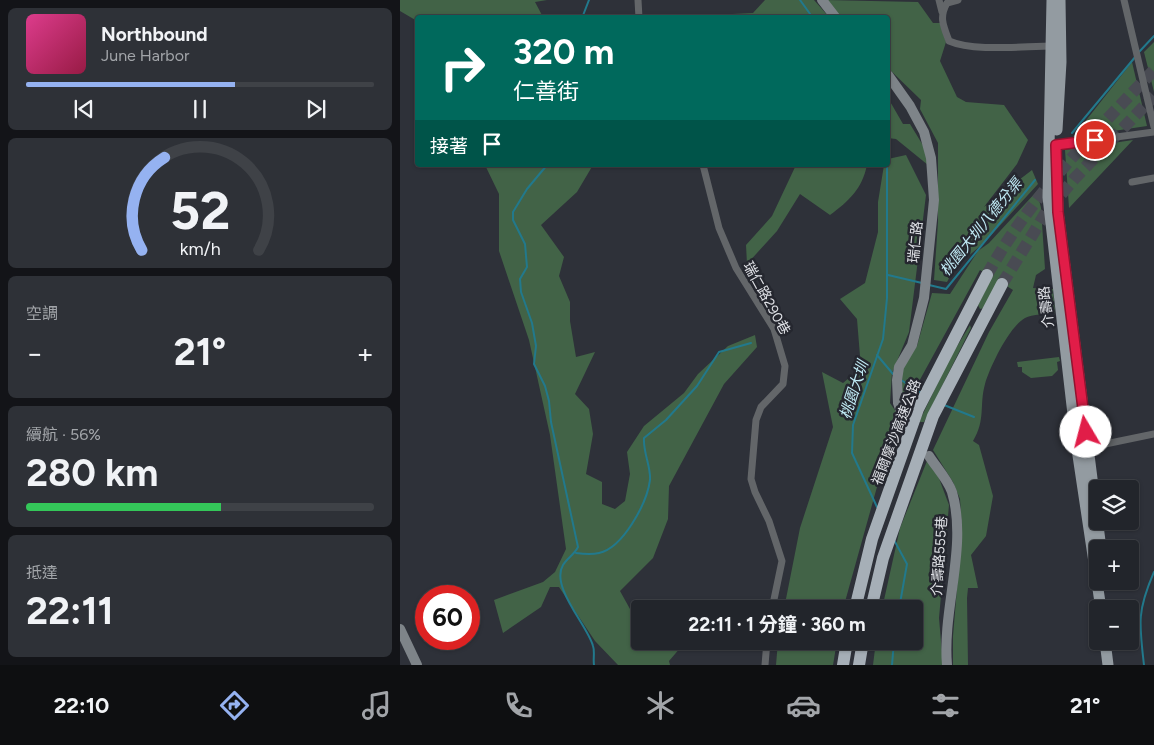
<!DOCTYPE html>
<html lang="zh-TW">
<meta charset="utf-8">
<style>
:root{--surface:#22252b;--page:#2e3137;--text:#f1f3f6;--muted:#a2a5a9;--line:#3f4247;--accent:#95b2f1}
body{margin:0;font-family:Figtree,"Noto Sans TC",sans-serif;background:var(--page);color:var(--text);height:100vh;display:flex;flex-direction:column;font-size:19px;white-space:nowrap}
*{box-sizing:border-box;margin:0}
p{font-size:16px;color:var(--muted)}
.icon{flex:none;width:28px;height:28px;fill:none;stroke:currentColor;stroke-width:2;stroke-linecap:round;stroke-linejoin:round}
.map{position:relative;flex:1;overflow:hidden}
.details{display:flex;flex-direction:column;gap:8px;padding:8px;background:#131418;width:400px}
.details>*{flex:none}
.guide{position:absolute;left:15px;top:15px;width:475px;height:152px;border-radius:5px;box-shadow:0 1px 4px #0004,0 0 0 1px var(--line);background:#00695c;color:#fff;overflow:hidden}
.buttons{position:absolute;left:689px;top:480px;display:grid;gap:10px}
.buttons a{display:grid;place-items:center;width:50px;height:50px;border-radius:5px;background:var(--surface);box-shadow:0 1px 4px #0004,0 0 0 1px var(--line);font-size:25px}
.speed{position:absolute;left:15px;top:585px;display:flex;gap:10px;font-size:25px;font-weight:700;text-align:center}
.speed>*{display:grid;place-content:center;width:65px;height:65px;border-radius:50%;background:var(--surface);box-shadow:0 1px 4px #0004,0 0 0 1px var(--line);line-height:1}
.speed .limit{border:8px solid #d22;background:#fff;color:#111}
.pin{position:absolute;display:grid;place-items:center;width:42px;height:42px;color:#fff;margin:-21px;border:2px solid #fff;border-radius:50%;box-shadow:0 1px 5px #0007}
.me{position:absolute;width:55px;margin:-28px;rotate:352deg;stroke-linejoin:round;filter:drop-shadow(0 0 4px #0008)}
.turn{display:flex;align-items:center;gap:18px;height:105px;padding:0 15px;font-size:22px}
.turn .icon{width:65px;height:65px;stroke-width:2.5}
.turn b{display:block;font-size:35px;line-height:42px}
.then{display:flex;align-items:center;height:48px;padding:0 15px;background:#0003;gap:10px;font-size:19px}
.big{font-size:38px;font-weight:700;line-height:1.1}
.details .tile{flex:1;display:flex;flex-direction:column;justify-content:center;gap:8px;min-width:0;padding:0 18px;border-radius:8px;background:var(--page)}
.details .dial{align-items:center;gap:0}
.dial svg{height:130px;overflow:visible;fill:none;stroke:var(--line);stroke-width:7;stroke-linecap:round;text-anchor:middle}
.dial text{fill:var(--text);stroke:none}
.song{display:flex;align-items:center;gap:15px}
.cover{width:60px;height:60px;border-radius:8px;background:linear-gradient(135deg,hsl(330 70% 55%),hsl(340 70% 35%))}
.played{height:5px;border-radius:2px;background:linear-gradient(90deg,var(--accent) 60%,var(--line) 60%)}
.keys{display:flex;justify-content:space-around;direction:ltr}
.heat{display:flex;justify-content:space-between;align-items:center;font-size:28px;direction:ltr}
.charge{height:8px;border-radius:4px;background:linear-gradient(90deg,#34c759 56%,var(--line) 0)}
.trip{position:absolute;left:231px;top:600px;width:292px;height:50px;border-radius:5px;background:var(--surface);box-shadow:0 1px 4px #0004,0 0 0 1px var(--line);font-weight:700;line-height:50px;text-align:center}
.dock{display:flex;height:80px;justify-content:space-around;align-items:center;background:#0e0f11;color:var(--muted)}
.dock .icon{width:35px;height:35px}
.dock .active{color:var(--accent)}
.dock b{font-size:22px;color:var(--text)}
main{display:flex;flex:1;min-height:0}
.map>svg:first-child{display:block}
</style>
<main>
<section class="details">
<div class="tile">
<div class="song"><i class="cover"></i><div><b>Northbound</b><p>June Harbor</p></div></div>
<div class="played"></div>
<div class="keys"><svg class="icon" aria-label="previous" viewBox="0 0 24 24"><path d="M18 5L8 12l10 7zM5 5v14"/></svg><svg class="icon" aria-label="pause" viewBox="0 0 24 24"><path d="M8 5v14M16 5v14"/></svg><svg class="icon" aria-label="next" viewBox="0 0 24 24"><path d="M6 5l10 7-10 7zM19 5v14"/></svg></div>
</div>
<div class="tile dial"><svg viewBox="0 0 100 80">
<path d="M14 69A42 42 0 1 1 86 69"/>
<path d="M14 69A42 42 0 0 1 28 12" stroke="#95b2f1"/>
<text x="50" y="56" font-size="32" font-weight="700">52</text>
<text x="50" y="72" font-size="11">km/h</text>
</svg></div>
<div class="tile"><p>空調</p>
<div class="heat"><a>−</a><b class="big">21°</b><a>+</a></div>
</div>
<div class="tile"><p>續航 · 56%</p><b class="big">280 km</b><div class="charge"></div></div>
<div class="tile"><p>抵達</p><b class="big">22:11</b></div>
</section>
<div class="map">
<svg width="754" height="665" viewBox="0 0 754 665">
<rect width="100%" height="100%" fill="#2e3139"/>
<!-- green -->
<path fill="#426347" d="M0 0H147L135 2 143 17 18 18 17 21 0 11Z
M365 0H414L429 17H330L332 14 353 13Z
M425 0 518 2 533 23H540L546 42 540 61 557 97 566 102 604 105 628 140 617 164 584 207 632 170 638 184 584 243 555 267 547 282 534 280 538 222V143L520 109 521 100 488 68V18L440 17Z
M754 42V92L744 52Z
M732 62 747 126 673 137Z
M488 98 503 124H510L524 147 528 165 496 139 488 138Z
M733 140 669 208 665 150Z
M506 155 526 195 509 332 492 373 490 403 501 419 500 423 482 469 443 609H384L400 528 433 427 422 372 443 383 461 368 457 319 440 299 465 283 478 232V202L484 165H488V159Z
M85 165H193L177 192 141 225 164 257 159 276 170 302V321L176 357 195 352 175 394 189 409 193 434 186 474 202 482V504L215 509 225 501 230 474 227 452 244 426 284 393 298 374 328 346 355 335 357 347 324 384 269 486 268 519 253 558 220 591 240 627V641H293L281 647 269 661 270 665H218L195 641 159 587H150L141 607 103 633 94 600 143 582 155 572 166 549 150 435 129 340 99 251V194Z
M396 165H467C462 189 449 201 430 215L400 194 377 231 347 264 346 245 372 216Z
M637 191 641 208 645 269 636 275 633 288 653 289 655 313C647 314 632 314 625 318 609 327 590 367 585 384 579 406 586 419 573 441L579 445 593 496 586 536 571 555 578 588H568L567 598 568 665H553V636L562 529 560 499 553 482 533 450 589 332 613 290 600 282 584 308 580 309 578 305 592 277 580 270 505 407 500 401V371L517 346 532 293 550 294 578 251 589 243Z
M570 325 571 328 524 422H519L551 356Z
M659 357 660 361 657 362 658 370 652 376 631 378 622 372V367H618L617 362Z
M527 461 537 473 549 505 539 618 543 665H473L476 641H515V609H482L500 528Z
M378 641H437L433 665H376Z"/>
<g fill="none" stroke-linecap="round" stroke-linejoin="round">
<!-- stream -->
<path stroke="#22798c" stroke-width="2" d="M400 0 413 18
M182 18 189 0
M739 52 754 36
M672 133 736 56
M147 165 127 189 113 212V220L125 244 127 267 120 279 121 292 132 323 136 346 134 364 145 386 149 401 151 422 178 547C174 555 167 558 163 565 150 587 188 626 193 646 195 651 193 659 194 665
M488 275 522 283
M529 285 546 289 635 180
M477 355 493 374
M501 380 520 392
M544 405 574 417
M477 507 452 453 453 425 483 339 487 298V165
M494 540 507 564 499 609
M176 553C183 554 191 555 199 553 223 548 247 503 250 480 251 466 243 453 244 438L266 420 297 386 319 352 351 343
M492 665 494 641
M744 665C739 623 737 611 754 572"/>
<!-- highway-tunnel -->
<path stroke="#494b53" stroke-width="12" stroke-dasharray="12 6" stroke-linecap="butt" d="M587 275C630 197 693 134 754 70
M602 284 647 211 675 178 754 96"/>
<!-- street -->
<path stroke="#636669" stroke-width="7" d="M238 0 239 18
M539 0 542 12
M558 0 547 3C539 17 543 25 549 41 574 52 623 46 653 46
M724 0 754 127
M649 146 754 132
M303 165 319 228 336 268 374 329 385 366 383 384 361 407 356 420 351 479 355 492 369 521 382 561 372 609
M732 182 754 178
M686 448 754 434
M365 665 367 641"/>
<!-- secondary -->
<path stroke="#7e8489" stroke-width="10" d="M422 0 436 18
M488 75 510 106 524 132 531 158 534 200 524 298 512 345 499 367 497 380 498 403 503 418
M529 456C536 467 548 480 552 492 568 546 542 609 547 665
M0 629 17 665"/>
<!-- primary -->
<path stroke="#939ba1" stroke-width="11" d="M652 0 648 197 677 449 701 609
M657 130 661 62 660 0
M656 151 658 212 701 549
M705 641 708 665"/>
<!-- highway -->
<path stroke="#a6afb7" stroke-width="12" d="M455 609 472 539 518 409 587 275
M471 609 483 558 533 416 602 284
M443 665 447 641
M459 665 463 641"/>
</g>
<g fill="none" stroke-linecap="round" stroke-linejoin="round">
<defs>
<path id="route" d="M686 432 658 212 656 145 695 140"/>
</defs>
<!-- route casing -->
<use href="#route" stroke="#92132f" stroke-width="12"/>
<!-- route -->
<use href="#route" stroke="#e11d48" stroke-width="9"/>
</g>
<g text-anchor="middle" stroke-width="5" stroke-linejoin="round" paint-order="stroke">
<!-- street labels -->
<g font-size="14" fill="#dfe1e6" stroke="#25272f">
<text transform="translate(515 242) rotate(-84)" y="5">瑞仁路</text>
<text transform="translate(367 298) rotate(61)" y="5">瑞仁路290巷</text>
<text transform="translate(646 307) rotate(-97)" y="5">介壽路</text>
<text transform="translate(496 432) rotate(-69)" y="5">福爾摩沙高速公路</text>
<text transform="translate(539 556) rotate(-86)" y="5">介壽路555巷</text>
</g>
<!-- water labels -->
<g font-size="15" font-style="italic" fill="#c1ebf6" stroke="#25272f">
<text transform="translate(581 227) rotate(-51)" y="5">桃園大圳八德分渠</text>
<text transform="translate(454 390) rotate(-72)" y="5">桃園大圳</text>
</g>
</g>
</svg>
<div class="buttons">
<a><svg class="icon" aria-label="layers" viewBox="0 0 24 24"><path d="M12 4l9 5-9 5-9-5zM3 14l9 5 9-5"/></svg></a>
<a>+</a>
<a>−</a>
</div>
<div class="speed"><div class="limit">60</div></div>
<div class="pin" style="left:695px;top:140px;background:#d93025"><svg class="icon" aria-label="arrive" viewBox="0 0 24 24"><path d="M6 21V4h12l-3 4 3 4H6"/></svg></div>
<svg class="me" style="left:686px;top:432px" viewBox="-20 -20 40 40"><circle r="19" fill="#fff"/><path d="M0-13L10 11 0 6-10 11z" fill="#e11d48"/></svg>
<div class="trip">22:11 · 1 分鐘 · 360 m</div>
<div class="guide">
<div class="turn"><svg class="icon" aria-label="right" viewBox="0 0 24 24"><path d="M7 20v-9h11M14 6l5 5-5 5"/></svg><div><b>320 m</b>仁善街</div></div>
<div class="then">接著<svg class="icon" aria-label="arrive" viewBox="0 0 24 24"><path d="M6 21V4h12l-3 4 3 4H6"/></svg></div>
</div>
</div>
</main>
<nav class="dock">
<b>22:10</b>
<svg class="icon active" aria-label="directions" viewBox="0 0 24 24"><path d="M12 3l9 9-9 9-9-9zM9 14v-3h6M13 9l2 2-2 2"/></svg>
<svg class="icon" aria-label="music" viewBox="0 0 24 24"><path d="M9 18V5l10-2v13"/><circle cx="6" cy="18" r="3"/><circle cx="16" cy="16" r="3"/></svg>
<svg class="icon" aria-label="phone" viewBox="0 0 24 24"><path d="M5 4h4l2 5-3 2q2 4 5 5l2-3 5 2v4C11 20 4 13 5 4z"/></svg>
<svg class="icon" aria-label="climate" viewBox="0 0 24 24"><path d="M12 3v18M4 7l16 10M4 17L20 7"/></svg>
<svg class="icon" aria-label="car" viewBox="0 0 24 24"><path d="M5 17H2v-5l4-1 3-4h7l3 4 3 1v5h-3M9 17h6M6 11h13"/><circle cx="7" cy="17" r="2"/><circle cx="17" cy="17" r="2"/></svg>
<svg class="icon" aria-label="filters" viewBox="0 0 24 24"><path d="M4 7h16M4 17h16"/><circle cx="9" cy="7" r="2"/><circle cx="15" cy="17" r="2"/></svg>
<b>21°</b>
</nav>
